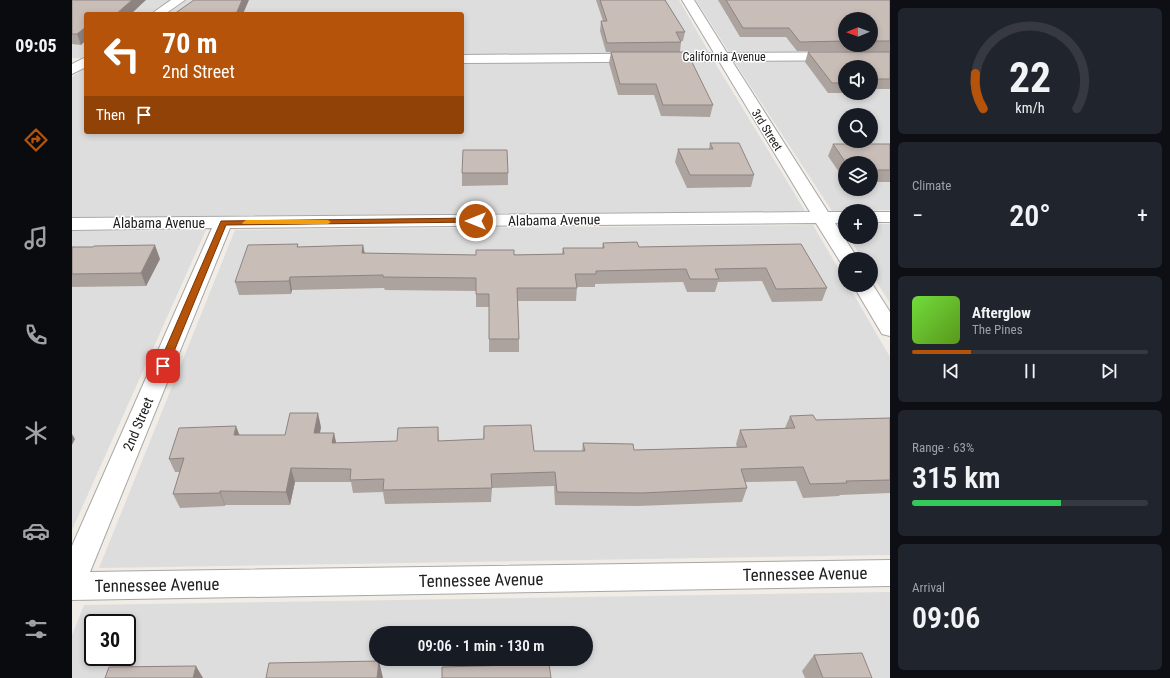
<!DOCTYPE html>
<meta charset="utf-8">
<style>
:root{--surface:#171b24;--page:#20242c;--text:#f1f3f6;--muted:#9ea1a6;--line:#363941;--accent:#b45309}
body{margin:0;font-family:"Roboto Condensed",sans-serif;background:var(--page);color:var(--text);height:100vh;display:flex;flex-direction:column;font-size:15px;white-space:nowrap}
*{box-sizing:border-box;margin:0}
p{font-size:13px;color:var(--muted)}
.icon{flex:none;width:22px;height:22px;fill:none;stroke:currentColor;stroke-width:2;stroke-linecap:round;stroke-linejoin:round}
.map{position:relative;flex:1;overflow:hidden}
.side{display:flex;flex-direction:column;gap:8px;padding:8px;background:#0d0f14;width:280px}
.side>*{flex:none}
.guide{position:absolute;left:12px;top:12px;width:380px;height:122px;border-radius:4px;box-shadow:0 2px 6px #0003;background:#b45309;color:#fff;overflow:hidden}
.needle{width:26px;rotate:269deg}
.controls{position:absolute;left:766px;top:12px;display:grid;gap:8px}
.controls a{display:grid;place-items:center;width:40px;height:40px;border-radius:50%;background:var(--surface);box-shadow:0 2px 6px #0003;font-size:20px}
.speed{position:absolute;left:12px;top:614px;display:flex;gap:8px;font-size:20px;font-weight:700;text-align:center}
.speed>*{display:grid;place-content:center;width:52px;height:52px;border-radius:50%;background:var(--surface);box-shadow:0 2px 6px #0003;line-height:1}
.speed .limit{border:2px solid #111;border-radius:6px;background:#fff;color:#111}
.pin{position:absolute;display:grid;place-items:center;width:34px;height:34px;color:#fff;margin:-17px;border-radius:8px;box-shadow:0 2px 6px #0006}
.me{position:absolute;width:44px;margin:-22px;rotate:270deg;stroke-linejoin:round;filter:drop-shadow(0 0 3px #0008)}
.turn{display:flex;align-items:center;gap:14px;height:84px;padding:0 12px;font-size:18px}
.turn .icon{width:52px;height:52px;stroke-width:2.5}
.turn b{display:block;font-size:28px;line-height:34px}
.then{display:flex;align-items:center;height:38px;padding:0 12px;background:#0003;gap:8px;font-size:15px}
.big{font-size:30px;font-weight:600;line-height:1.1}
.side .tile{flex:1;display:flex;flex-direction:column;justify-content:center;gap:6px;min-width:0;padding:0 14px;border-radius:6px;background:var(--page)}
.side .dial{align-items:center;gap:0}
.dial svg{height:104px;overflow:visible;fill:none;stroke:var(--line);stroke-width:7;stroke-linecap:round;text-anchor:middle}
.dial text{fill:var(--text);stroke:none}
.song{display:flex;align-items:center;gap:12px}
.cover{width:48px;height:48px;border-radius:6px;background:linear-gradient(135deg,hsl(100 70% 55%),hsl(90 70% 35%))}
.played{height:4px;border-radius:2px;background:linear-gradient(90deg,var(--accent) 25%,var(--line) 25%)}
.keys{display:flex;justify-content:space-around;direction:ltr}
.heat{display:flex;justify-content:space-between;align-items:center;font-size:22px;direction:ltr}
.charge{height:6px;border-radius:3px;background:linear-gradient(90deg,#34c759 63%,var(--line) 0)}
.trip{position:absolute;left:297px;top:626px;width:224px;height:40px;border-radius:20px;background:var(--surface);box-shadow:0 2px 6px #0003;font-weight:600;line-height:40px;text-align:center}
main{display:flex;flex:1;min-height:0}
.tab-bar{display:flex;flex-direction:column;width:72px;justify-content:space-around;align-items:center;background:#090b0e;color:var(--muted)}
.tab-bar .icon{width:28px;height:28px}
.tab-bar .selected{color:var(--accent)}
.tab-bar b{font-size:18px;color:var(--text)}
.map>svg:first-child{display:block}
</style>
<main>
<nav class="tab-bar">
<b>09:05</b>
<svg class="icon selected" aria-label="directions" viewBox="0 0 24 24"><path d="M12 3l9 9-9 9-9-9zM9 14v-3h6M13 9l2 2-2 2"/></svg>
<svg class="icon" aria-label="music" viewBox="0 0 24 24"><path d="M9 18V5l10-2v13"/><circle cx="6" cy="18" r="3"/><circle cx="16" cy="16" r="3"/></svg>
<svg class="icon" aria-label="phone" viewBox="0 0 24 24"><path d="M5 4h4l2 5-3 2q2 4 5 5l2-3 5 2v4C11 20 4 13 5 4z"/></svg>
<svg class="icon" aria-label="climate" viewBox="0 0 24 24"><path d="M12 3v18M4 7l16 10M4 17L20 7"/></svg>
<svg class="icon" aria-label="car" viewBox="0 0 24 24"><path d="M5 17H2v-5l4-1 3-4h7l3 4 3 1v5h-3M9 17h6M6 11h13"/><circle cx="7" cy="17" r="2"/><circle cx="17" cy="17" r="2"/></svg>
<svg class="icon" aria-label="filters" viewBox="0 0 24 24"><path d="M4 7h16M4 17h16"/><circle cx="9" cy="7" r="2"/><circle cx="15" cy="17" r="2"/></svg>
</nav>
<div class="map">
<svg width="818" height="678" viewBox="0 0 818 678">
<rect width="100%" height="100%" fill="#f1ece5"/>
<!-- residential -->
<path fill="#dedddd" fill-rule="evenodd" d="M0 0H98L76 14H14V54L9 58H0Z
M115 0H607L638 54 390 55V14H95Z
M624 0H818V53L658 54ZM773 19H799V45H773Z
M818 60V210L760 211 662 61ZM773 67H799V93H773ZM773 115H799V141H773ZM773 163H799V189H773Z
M642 61 733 211 0 217V77L14 68V132H390V63Z
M799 224H818V303L799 273V259H790L777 237H799Z
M741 225 773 280V285H776L818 357V555L27 568 163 230Z
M134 230 0 530V231Z
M818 592V678H0V635L12 605ZM21 623H55V657H21ZM304 633H514V659H304Z"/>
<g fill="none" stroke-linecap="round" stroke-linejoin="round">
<defs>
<path id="minor" d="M99 0H113L93 14H79Z
M610 0H622L655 53 818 52V60L660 61 756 212H773V222L763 223 786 259H773V264L769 263 744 223 158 228 18 572 818 560V586L0 600V546L140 228 0 230V218L738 212 647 61 390 63V55L642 53Z
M14 57V67L0 74V64Z
M799 212H818V222H799Z
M799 282 818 312V336L810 334 781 285H799Z"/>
</defs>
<!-- minor casing -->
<use href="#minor" stroke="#a7a7a7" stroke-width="2"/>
<!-- minor -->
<use href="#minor" fill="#fff" fill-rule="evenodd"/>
</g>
<!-- wall -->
<path fill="#ada39e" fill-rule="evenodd" d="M0 0 14 14V40L9 45 0 44Z
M524 0H593L613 32 611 41H609V42L608 52H534L528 31 529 21H531Z
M646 0H818V51H725L714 37H668ZM773 19H799V45H773Z
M539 52 641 105 638 117 589 116 582 95H546L537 63Z
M736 52H818V89H799V67H773V93H756L733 62Z
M638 143 682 175 679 187 615 188 603 162 606 149H637Z
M761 144H818V182H799V163H773V181L756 156Z
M390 173H436V185L390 186Z
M531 243 567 247 729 244 755 288 750 301 700 302 690 281 646 282 643 292H615L611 282 523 284V287H505L504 301H446L447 339V352H417V307H404V291L313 290 312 288 220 290 219 294 167 295 163 282 226 244V247L291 245 293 253 404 255 490 254 491 248H530Z
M0 247 88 259 74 286 0 287Z
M718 416 744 420 818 418V493L768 495 767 496 731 498 724 481 673 482 675 488 670 502 566 506 483 505 482 486 420 488 419 502 313 504 311 492 281 493 279 482H223L218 505H153V506L108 508 101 494 108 472H103L97 459 168 435H213L249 427 248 433H262L264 443 325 441 366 427 367 441 411 439 412 426 462 451H510L511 443 562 450 665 447 664 444 668 430 713 428Z
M742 655 800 678H733L730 671Z"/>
<!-- shaded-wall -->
<path fill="#8d8481" d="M60 0H74L59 14H44Z
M170 0H177L171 14H164Z
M14 27V40L9 45 5 34Z
M83 245 88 259 74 286 69 273Z
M291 245 293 258 290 253Z
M218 277 220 290 219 294 217 281Z
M246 413 249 427 245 447 242 433Z
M164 426 169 439 162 435Z
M262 433 265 447 260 443Z
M0 434 3 439 0 445Z
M219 468 223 482 218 505 214 492Z
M148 491 153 505V506L148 493Z
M307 661 311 678H305Z
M124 666 131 678H121Z"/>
<!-- building -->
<path fill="#c9bdb8" stroke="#8d8481" d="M0 0H60L44 14H14V27L5 34H0Z
M122 0H170L164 14H102Z
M528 0H593L613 32H604L609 42 535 43 529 21H535Z
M654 0H818V41H799V19H773V41L728 42 717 28H671Z
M539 52H615L641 105H591L584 84H548Z
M736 52H818V79H799V67H773V83H760Z
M638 143H667L682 175H618L606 149H641Z
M761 144H818V170H799V163H774Z
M391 150H435L436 173H390Z
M565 242 567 247 729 244 755 288 704 289 694 268 643 269 647 279H618L614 269 524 271V274H503L505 288H445L447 339H417V294H404V278L311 277V275L218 277 217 281 163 282 176 245 226 244 225 247 291 245 290 253 404 255V250H442V255L492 254 491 248H532L531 243Z
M83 245 69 273 0 274V247H21L22 246Z
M218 413H246L242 433H262L260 443 325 441 326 428 366 427V441L412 439V426L459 425 462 451H513L511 443 561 444 562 450 675 447 668 430 723 428 718 416 741 415 744 420 818 418V480L774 481 775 483 738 484 731 467 669 469 675 488 570 493 485 492 483 472 419 474 420 488 311 490 312 479 278 480 279 469 219 468 214 492 148 491V493L101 494 112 458 97 459 107 428 164 426 162 435H213Z
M790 653 800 678H751L742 655Z
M307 661 305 678H194L197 663Z
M477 664 479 678H370V667Z
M124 666 121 678H33L37 667Z"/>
<!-- route -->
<path fill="#b45309" stroke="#753606" d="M404 218 406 219V222L154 225 96 366 91 369 86 366 149 221Z"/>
<!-- slow -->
<path fill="#f59e0b" d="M174 220H256L259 222 256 224H171L170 223Z"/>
<g text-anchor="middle" stroke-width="3" stroke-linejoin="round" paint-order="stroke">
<!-- far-street labels -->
<g font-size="12" fill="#202020" stroke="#fff">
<text x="652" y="61">California Avenue</text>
<text transform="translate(695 130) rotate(58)" y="4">3rd Street</text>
</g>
<!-- street labels -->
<g font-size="14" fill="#202020" stroke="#fff">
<text transform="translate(482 220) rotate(-1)" y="5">Alabama Avenue</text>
<text x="87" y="228">Alabama Avenue</text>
<text transform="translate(66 424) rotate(-67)" y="5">2nd Street</text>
</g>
<!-- near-street labels -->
<g font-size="17" fill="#202020" stroke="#fff">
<text transform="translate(733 574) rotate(-1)" y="6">Tennessee Avenue</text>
<text transform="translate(409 580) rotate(-1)" y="6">Tennessee Avenue</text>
<text transform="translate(85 585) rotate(-1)" y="6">Tennessee Avenue</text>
</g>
</g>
</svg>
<div class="controls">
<a><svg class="needle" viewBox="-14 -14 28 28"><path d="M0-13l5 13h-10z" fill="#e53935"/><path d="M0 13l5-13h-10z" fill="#9ea1a6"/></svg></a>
<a><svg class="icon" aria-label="sound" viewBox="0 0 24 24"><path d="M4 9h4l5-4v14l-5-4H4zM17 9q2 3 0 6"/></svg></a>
<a><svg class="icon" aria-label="search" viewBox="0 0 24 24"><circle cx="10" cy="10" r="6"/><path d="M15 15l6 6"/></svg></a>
<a><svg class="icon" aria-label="layers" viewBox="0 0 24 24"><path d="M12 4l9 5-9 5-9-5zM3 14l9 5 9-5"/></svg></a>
<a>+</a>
<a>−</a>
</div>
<div class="speed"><div class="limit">30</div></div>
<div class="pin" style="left:91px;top:366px;background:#d93025"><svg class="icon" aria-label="arrive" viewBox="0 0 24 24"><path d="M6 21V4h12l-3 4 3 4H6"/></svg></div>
<svg class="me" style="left:404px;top:221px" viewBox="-20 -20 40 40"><circle r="17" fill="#b45309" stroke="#fff" stroke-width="3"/><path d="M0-11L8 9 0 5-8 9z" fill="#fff"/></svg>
<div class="trip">09:06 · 1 min · 130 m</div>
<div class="guide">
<div class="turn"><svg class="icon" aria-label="left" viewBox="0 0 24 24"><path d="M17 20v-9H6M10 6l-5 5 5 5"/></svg><div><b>70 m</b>2nd Street</div></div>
<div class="then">Then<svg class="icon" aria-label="arrive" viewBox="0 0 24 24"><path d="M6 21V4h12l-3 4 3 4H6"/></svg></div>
</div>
</div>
<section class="side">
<div class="tile dial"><svg viewBox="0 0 100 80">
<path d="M14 69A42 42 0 1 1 86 69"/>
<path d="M14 69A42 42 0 0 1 8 42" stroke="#b45309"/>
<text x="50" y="56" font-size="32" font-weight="700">22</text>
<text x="50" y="72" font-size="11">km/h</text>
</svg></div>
<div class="tile"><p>Climate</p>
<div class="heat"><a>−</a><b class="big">20°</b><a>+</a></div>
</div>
<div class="tile">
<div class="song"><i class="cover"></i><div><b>Afterglow</b><p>The Pines</p></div></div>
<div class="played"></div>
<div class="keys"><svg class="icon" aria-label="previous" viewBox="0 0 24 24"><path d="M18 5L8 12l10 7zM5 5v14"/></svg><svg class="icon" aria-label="pause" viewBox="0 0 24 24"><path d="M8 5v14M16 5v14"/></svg><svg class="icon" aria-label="next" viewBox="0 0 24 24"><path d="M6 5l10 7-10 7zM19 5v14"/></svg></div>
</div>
<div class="tile"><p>Range · 63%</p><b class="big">315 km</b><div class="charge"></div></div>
<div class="tile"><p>Arrival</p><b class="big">09:06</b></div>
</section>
</main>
